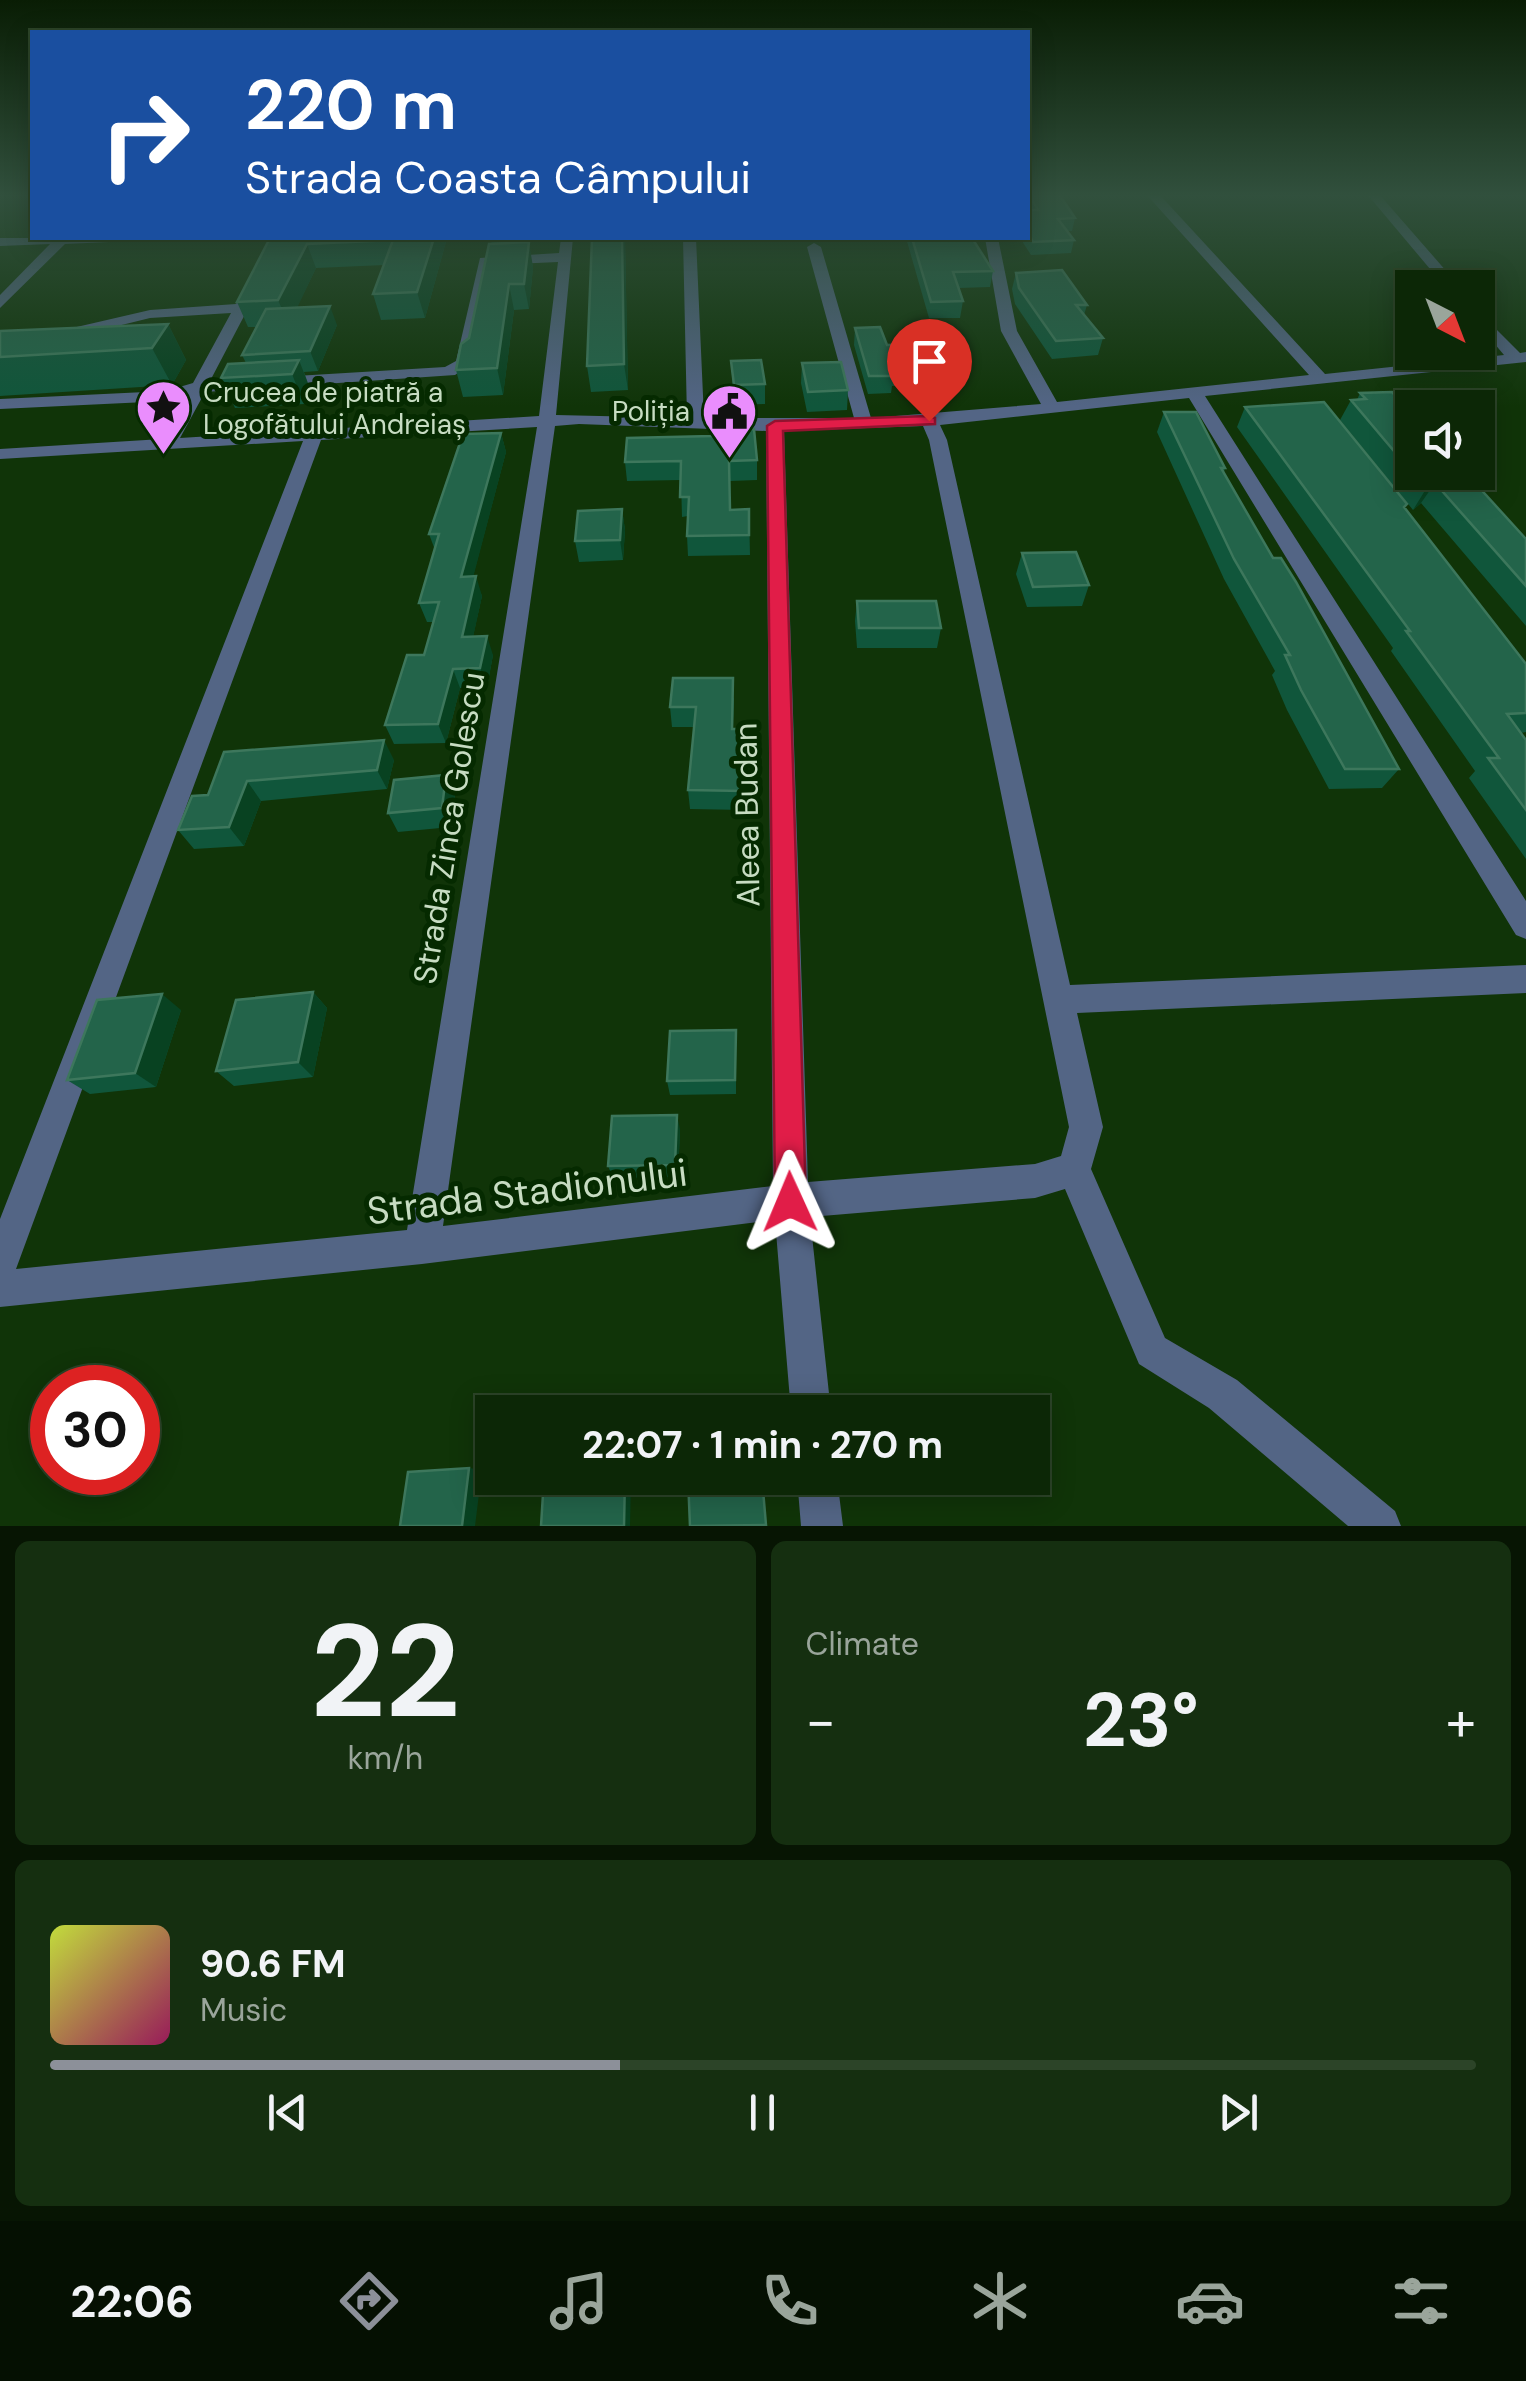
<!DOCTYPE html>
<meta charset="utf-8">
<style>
:root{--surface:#0c2706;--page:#152f10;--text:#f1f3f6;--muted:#9aa59b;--line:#2c4428;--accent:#8c9099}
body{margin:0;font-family:"DM Sans",sans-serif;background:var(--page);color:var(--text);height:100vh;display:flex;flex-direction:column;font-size:38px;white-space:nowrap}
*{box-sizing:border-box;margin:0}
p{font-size:32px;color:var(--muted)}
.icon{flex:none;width:55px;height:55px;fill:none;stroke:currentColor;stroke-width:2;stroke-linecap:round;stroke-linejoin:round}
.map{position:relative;height:1526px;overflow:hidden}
.details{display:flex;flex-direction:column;gap:15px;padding:15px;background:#071503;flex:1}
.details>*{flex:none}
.banner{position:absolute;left:30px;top:30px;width:1000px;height:210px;border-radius:0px;box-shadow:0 5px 25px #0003,0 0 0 2px var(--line);background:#1a4fa0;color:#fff;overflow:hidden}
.needle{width:65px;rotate:138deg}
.controls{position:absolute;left:1395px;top:270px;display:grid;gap:20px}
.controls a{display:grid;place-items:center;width:100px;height:100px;border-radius:0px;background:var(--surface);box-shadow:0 5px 25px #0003,0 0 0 2px var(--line);font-size:50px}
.speed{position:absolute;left:30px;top:1365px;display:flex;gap:20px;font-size:50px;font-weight:700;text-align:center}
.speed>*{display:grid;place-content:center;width:130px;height:130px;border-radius:50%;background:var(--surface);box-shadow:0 5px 25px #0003,0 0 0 2px var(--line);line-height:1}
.speed .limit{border:15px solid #d22;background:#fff;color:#111}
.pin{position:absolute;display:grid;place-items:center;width:85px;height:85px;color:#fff;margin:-102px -42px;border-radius:50% 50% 50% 0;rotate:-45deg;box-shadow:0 0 10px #0007}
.pin .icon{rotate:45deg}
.me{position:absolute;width:110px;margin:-55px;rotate:359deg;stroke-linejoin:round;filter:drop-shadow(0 0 8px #0008)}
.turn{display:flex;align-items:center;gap:35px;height:210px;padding:0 50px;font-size:45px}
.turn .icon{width:130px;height:130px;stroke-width:2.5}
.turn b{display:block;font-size:70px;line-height:85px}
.big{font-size:75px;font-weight:700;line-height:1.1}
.details .card{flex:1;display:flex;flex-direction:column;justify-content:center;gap:15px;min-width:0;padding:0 35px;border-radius:15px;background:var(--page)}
.details .dial{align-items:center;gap:0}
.dial b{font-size:130px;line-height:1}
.song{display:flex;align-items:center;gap:30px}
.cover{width:120px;height:120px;border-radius:15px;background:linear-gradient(135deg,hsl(70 70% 55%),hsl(330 70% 35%))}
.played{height:10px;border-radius:5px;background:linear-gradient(90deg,var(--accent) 40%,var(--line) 40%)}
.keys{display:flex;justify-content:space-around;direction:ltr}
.heat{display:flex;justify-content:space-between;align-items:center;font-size:55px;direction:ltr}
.details .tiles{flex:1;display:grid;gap:15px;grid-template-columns:1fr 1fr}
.card:last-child{grid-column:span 2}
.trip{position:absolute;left:475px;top:1395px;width:575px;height:100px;border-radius:0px;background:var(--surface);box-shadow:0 5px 25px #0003,0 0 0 2px var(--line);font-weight:700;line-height:100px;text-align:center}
.tabs{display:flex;height:160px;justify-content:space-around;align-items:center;background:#051002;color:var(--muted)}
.tabs .icon{width:70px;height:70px}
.tabs .active{color:var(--accent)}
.tabs b{font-size:45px;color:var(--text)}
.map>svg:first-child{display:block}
</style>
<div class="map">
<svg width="1526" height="1526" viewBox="0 0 1526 1526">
<rect width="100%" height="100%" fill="#103408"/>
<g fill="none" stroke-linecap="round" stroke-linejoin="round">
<!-- minor -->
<path fill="#536585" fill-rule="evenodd" d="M1146 194H1159L1325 374 1504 355 1478 324V311L1520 353 1526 352V362L1205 396 1526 901V939L1516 935 1189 398 940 425 947 440 1070 985 1526 965V993L1077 1013 1103 1127 1091 1169 1165 1338 1237 1380 1395 1511 1401 1526H1348L1209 1408 1139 1364 1065 1189 1035 1198 810 1217 831 1412H791L775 1220 422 1264 0 1307V1219L303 441 0 459V449L162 439 186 396 167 401 0 409V399L166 391 193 383 231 313 150 318 73 337 65 332 68 329 150 310 236 304 273 238H285L210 381 445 367 456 361 480 258 559 253 561 238H573L556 415 687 418 683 238H696L704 418H854L807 247 814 243 821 247 871 418 1041 404 1001 331 985 238H998L1017 331 1057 402 1309 375ZM558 262 539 416 180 438 205 392 455 375 472 363 491 265ZM579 424 766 431 773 1186 443 1226 555 426ZM923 426 929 440 1069 1127 1061 1156 1035 1164 808 1182 784 431ZM537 427 407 1230 16 1269 321 440Z
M1367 194H1379L1461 288H1446Z
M0 238H116L109 242 65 244 0 308V295L50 244 0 246Z
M797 1478H837L843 1526H801Z"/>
</g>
<!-- wall -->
<path fill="#10563b" d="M1028 194H1059L1075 218 1072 231H1067L1074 240 1071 253 1031 255 1020 238H1028V210H1029Z
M270 238H447L425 318 381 320 373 294 384 265 316 268 297 307 337 325 318 371 304 372 310 389 304 404 235 408 221 378 246 363 242 355 257 327H248L237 302Z
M490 238H527V242L533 267 529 309 514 310 503 395 463 397 456 370 469 338 492 244Z
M625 238 628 390 591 392 587 366Z
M906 238H972L993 271 990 287 959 288 963 301 960 318H929Z
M1016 273 1087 305 1084 315 1103 338 1098 355 1052 359 1015 304 1012 289Z
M168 324 186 360 172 385 0 396V331Z
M855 328 887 345 949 366 946 384 892 386 891 393 868 394 854 345Z
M731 361 765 384V404L734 405Z
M802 363 848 390 847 410 807 412 801 383Z
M1360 393 1465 472 1526 539V626L1421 503 1413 510 1340 420 1351 400H1357Z
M1245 407 1407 504 1405 508 1526 664V732L1521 733 1526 740V859L1469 778 1475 771 1391 651 1393 648 1237 427Z
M1164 412 1225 468 1224 472 1273 558 1399 769 1382 788 1329 789 1287 710 1272 675 1275 671 1224 579 1157 432Z
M501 433 506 452 473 576 482 596 473 636 493 655 487 687 460 688 446 743 394 744 385 725 424 655 433 622H427L419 603 435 550 429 534Z
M757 460V480L730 481V510L749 509 750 555 688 556 687 536 688 516 682 517 681 480 627 481 625 462Z
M622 509 625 530 623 560 579 562 575 541Z
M1022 553 1089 585 1082 606 1027 607 1016 574Z
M857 601 941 628 937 648H857L855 621Z
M734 698 733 729H745L744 810 690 809 688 790 694 727H672L670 707Z
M224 752 394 760 387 789 261 801 244 846 194 849 178 830 208 795Z
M446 775 455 794 451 827 398 832 388 813Z
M313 992 327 1008 313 1077 234 1086 216 1071Z
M181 1010 156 1087 90 1094 67 1080Z
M736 1046V1094L670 1095 667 1081Z
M680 1129 678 1177 613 1178 608 1166Z"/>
<!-- shaded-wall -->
<path fill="#084221" d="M434 238H447L425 318 417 292Z
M622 238H625L628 390 624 364Z
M529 242 533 267 529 309 524 284Z
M307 244 316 268 289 325 278 300Z
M509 284 514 310 503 395 497 368Z
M330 306 337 325 318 371 310 351Z
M168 324 186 360 172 385 152 348Z
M299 360 310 389 304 404 292 374Z
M501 433 506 452 468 597 461 577Z
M1435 483 1421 503 1413 510 1426 489Z
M622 509 625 530 623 560 620 540Z
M476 576 482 596 469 656 462 637Z
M487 636 493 655 487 687 480 668Z
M453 669 460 688 446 743 438 724Z
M384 740 394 760 387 789 377 770Z
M446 775 455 794 451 827 442 808Z
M247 781 261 801 244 846 229 827Z
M313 992 327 1008 313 1077 298 1062Z
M162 994 181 1010 156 1087 135 1073Z
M677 1115 680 1129 678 1177 675 1165Z
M469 1468 482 1470 475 1526H462Z
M625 1478H631L630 1526H624Z"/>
<!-- building -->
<path fill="#23644a" stroke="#3d775c" stroke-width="2.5" d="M1029 194H1059L1075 218 1058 219 1074 240 1033 242 1028 232V210H1038Z
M270 238H434L417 292 373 294 393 240 307 244 278 300 237 302Z
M592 238H622L624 364 587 366Z
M912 238H972L993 271 953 272 963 301 931 302Z
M529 242 524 284H509L497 368 456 370 461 344 469 338 489 244Z
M1062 270 1087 305H1076L1103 338 1056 341 1019 288 1016 273Z
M330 306 310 351 242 355 266 309Z
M168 324 152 348 0 357V331Z
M880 327 887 345 939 343 949 366 892 369 893 376H869L855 328Z
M299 360 292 374 221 378 228 364Z
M761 360 765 384 734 385 731 361Z
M841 362 848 390 808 392 802 363Z
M1392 392 1412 415V472H1465L1526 539V586L1435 483 1426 489 1351 400 1366 399 1360 393Z
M1324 402 1407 504 1404 507 1526 664V713L1507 714 1526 740V810L1488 758H1499L1406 631H1410L1245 407Z
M1164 412H1196L1225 468H1221L1273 558H1281L1296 582 1399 769H1345L1301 690 1285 655H1290L1234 559Z
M754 429 757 460 729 461 730 510 749 509V535L687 536 689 497H680L681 461 625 462 627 438 712 436V430Z
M501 433 461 577 476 576 462 637 487 636 480 668 453 669 438 724 385 725 407 655H424L439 602 419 603 439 534H429L463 434Z
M622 509 620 540 575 541 578 511Z
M1076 552 1089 585 1033 587 1022 553Z
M857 601H936L941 628H859Z
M673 678H733L732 729H745L743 791 688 790 696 707H670Z
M384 740 377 770 247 781 229 827 178 830 192 796 208 795 224 752Z
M446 775 442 808 388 813 394 780Z
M313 992 298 1062 216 1071 236 1000Z
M162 994 135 1073 67 1080 97 1000Z
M736 1030 735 1080 667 1081 670 1031Z
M677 1115 675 1165 608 1166 612 1116Z
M469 1468 462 1526H400L408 1472Z
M544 1478H625L624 1526H541Z
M688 1478H762L766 1525 690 1526Z"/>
<!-- sky -->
<linearGradient id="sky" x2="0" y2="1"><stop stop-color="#091d04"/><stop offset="0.48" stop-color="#31503d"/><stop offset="1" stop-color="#31503d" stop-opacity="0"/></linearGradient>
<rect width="1526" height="407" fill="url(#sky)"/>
<!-- route -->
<path fill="#e11d48" stroke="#92132f" stroke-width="2.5" d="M929 416 935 418V424L783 431 806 1202 802 1213 790 1217 779 1213 775 1202 767 426 775 421Z"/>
<!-- icons -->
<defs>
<symbol id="sight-pin" viewBox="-11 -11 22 30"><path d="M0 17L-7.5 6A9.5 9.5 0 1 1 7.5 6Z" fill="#ea8dfd" stroke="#052a00"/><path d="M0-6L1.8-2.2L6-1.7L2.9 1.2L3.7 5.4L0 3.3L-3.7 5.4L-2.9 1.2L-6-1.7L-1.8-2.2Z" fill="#111"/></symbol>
<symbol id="civic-pin" viewBox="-11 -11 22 30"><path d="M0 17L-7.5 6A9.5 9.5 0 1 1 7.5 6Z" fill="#ea8dfd" stroke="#052a00"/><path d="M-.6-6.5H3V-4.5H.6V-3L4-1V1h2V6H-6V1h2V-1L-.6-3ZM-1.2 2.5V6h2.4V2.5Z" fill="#111"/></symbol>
</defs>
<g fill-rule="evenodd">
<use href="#sight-pin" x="132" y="376" width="63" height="86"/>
<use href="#civic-pin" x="698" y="380" width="63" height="86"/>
</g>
<g text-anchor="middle" stroke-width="10" stroke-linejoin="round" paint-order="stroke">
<!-- far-poi labels -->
<g font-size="28" fill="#c7dcc2" stroke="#052a00" text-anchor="start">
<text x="203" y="402">Crucea de piatră a<tspan x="203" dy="32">Logofătului Andreiaș</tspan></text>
<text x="690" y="421" text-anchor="end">Poliția</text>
</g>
<!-- street labels -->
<g font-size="32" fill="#c7dcc2" stroke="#052a00">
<text transform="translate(747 815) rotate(-91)" y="11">Aleea Budan</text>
<text transform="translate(449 828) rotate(-81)" y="11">Strada Zinca Golescu</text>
</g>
<!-- near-street labels -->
<g font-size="38" fill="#c7dcc2" stroke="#052a00">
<text transform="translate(527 1192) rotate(-7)" y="13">Strada Stadionului</text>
</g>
</g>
</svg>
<div class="controls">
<a><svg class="needle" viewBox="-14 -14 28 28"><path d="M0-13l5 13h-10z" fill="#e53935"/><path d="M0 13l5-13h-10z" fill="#9aa59b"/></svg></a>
<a><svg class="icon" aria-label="sound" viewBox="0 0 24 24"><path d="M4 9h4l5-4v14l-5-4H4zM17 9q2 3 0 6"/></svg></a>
</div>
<div class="speed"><div class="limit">30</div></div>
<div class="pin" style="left:929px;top:421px;background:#d93025"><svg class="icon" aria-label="arrive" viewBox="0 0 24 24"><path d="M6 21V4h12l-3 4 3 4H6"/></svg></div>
<svg class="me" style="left:790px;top:1202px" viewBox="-20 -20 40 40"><path d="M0-17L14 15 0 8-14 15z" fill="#e11d48" stroke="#fff" stroke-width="4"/></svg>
<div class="trip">22:07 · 1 min · 270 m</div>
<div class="banner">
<div class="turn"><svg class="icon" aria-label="right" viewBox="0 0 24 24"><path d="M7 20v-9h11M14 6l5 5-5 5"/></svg><div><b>220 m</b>Strada Coasta Câmpului</div></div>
</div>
</div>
<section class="details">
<div class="tiles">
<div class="card dial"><b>22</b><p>km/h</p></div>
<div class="card"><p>Climate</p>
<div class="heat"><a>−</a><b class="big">23°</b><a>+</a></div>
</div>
<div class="card">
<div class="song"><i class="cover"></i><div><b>90.6 FM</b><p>Music</p></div></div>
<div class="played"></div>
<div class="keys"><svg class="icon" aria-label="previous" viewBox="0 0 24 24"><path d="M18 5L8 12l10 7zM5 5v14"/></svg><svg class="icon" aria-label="pause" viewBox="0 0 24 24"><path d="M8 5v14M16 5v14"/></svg><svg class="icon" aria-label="next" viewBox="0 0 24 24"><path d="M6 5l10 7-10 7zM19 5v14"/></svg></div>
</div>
</div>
</section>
<nav class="tabs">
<b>22:06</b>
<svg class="icon active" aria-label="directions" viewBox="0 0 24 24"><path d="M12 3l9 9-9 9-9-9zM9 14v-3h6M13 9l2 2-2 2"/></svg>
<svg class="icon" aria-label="music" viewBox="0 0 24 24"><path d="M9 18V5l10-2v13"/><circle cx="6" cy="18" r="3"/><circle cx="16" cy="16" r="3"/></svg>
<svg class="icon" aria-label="phone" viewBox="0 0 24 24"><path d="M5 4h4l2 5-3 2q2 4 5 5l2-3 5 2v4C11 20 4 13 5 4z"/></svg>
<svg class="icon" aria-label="climate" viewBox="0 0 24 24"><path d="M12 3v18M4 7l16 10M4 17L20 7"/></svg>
<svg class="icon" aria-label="car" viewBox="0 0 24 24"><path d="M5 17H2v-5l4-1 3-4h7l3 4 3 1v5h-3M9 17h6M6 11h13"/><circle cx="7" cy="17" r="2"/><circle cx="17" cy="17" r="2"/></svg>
<svg class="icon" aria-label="filters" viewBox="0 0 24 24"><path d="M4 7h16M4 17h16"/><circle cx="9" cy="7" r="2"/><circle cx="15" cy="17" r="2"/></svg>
</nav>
